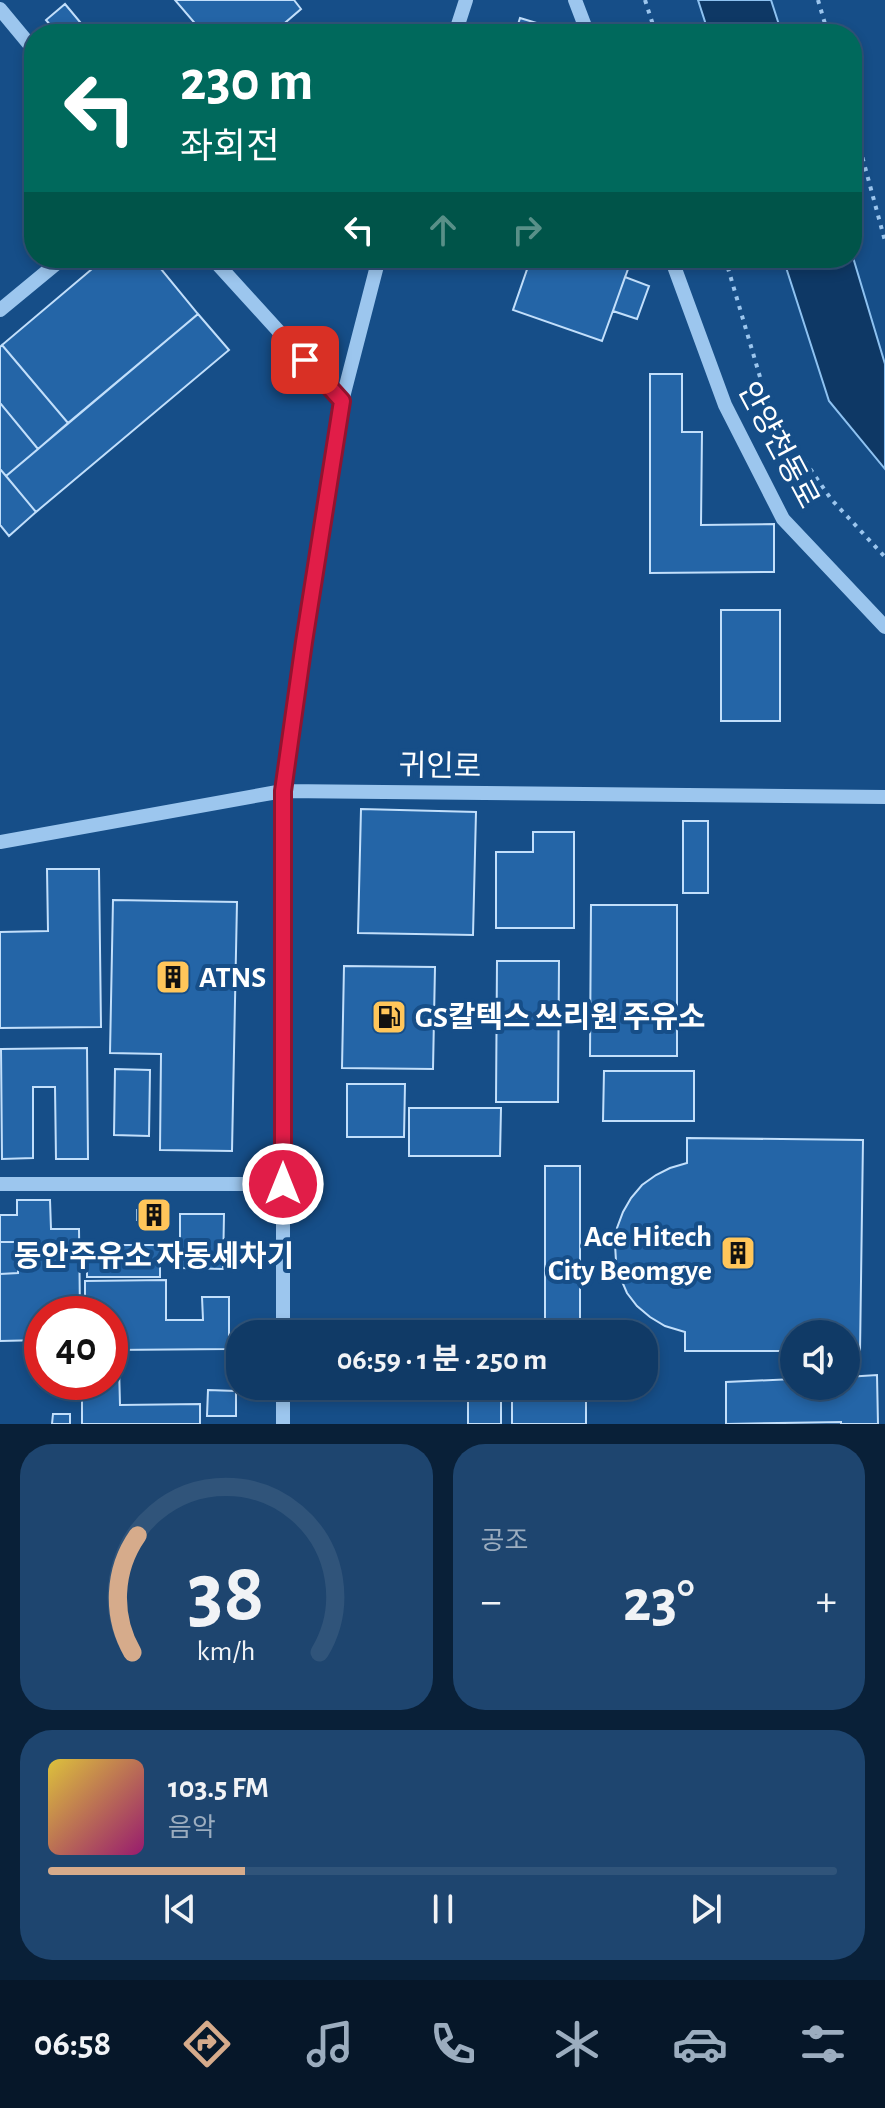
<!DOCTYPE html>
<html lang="ko">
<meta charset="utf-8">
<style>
:root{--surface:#103a66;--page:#1e456f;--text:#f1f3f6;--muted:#9cadbf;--line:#30547a;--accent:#d6ab8b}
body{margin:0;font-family:"Alegreya Sans","Noto Sans KR",sans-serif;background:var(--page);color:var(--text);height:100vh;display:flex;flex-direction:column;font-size:30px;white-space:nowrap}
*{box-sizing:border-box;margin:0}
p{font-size:26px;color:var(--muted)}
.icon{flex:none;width:44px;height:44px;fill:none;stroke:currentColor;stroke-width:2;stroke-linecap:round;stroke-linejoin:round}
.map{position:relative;height:1424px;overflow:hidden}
.details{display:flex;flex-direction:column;gap:20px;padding:20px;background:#092038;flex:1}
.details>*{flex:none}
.top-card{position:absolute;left:24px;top:24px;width:838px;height:244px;border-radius:32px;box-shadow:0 4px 12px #0003,0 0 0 2px var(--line);background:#00695c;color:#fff;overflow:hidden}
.controls{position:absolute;left:780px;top:1320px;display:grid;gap:16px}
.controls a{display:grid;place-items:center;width:80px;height:80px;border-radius:50%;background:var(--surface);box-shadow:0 4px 12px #0003,0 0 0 2px var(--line);font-size:40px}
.speed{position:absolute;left:24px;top:1296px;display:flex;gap:16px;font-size:40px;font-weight:700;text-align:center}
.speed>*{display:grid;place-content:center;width:104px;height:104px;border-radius:50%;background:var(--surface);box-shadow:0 4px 12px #0003,0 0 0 2px var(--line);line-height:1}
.speed .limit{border:12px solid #d22;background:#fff;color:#111}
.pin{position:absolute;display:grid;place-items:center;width:68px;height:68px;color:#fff;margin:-34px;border-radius:16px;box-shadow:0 4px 12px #0006}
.me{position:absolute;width:88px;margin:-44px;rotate:0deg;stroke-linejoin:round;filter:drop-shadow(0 0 6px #0008)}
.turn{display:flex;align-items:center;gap:28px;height:168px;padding:0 24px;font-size:36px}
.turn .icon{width:104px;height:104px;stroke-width:2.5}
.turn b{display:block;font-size:56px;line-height:68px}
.lanes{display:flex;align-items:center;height:76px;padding:0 24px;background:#0003;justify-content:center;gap:40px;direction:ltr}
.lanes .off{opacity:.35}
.big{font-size:60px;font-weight:700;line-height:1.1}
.details .widget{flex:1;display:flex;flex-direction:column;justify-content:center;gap:12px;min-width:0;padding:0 28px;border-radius:32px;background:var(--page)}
.details .dial{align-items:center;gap:0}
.dial svg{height:208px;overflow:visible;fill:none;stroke:var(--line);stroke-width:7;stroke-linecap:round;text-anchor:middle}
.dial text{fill:var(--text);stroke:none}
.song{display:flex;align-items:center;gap:24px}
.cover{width:96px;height:96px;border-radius:12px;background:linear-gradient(135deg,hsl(50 70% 55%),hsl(320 70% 35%))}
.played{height:8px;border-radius:4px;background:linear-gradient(90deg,var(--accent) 25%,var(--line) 25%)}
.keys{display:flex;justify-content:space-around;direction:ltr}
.heat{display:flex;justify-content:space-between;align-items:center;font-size:44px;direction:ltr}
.details .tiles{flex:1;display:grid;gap:20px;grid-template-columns:1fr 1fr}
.widget:last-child{grid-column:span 2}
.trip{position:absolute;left:226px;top:1320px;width:432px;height:80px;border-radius:32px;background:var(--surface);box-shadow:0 4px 12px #0003,0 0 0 2px var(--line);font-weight:700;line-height:80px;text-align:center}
.menu{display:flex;height:128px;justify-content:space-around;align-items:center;background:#061729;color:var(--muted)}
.menu .icon{width:56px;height:56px}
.menu .on{color:var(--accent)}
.menu b{font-size:36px;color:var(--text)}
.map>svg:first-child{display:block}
</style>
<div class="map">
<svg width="885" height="1424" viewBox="0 0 885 1424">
<rect width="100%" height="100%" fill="#164e88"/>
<!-- water -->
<path fill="#0e3865" stroke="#8ec2f1" stroke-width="2" d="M698 0H771L782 34H709Z
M852 254 885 364V469L829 401 783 258H852Z"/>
<!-- building -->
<path fill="#2465a7" stroke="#c2dffb" stroke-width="2" d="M175 0H294L301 9 272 34H204Z
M65 4 90 34H58L46 20Z
M520 18 573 34H515Z
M105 258H152L198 314 68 423 2 345Z
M531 258H632L602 341 513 310Z
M625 277 649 286 637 319 613 311Z
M198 314 229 350 36 512 6 476Z
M2 345 68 423 38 449 0 403V347Z
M650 374H682V432H702L701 525 774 524V572L650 573Z
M0 403 38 449 6 476 0 469Z
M0 469 36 512 9 536 0 525Z
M721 610H780V721H721Z
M361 809 476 812 473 935 358 933Z
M683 821H708V893H683Z
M533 832H574V928H496V852H533Z
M47 869H99L101 1027 0 1028V932L48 931Z
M113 900 237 902 232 1151 160 1150 161 1054 110 1053Z
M591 905H677V1056H590Z
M497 961H559L558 1102H496Z
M344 966 435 967 433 1069 342 1068Z
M87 1048 88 1159H56L55 1087H33V1158L2 1159 1 1049Z
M115 1069 150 1070 149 1136 114 1135Z
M604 1071H694V1121H603Z
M347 1084H405L404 1137H347Z
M409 1108H501L500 1156H409Z
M687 1138 863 1140 860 1352H846V1334H794V1351H685V1332L665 1326 650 1317 637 1306 627 1293 620 1277 616 1261 615 1244 617 1228 623 1212 631 1198 642 1185 656 1175 670 1168 687 1163Z
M545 1166H580V1334H545Z
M17 1200H50L51 1229H79L80 1314H42V1340L0 1341V1215H17Z
M170 1209V1220H137V1210Z
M180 1214H224L223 1269 180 1268Z
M0 1242H18V1273L0 1274Z
M87 1245H160V1277H87Z
M166 1280V1320H203L202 1297H229V1349L110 1350V1314H85V1281Z
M110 1366H119L120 1405 200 1404V1424H82V1382H110Z
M877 1375 878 1424H841V1422L726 1424V1382L794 1379V1386H846V1377Z
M468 1386H501V1424H468Z
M208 1390 236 1391V1416H207Z
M512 1393H586V1424H512Z
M53 1414H70V1424H52Z"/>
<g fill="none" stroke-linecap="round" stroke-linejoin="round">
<!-- path -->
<path stroke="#9cc6ee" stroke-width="4" stroke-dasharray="4 6" stroke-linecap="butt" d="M645 0 656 34
M818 0 828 34
M852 119 885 241
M725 258 770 411 831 499 885 557"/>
<!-- minor -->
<path stroke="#9cc6ee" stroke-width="14" d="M575 0 588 34
M0 9 34 50
M455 34 466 0
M212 258 342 401
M671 258 725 405 783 519 885 627
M0 310 63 258
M0 842 283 791 885 797
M0 1184H283
M283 1334V791L304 642 342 401 379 258
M283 1386V1424"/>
</g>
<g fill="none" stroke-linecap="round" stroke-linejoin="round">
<defs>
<path id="route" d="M283 1184V791L304 642 342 401 305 360"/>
</defs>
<!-- route casing -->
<use href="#route" stroke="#92132f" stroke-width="20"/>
<!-- route -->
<use href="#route" stroke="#e11d48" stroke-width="14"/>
</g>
<!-- icons -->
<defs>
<symbol id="building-square" viewBox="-11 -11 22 22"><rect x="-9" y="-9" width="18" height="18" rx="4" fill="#ffc65a" stroke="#164e88"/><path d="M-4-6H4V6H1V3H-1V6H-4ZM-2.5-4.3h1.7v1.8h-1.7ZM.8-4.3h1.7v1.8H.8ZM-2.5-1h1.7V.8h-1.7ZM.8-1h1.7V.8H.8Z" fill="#111"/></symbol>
<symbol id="fuel-square" viewBox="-11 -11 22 22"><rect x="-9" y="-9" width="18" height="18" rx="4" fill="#ffc65a" stroke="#164e88"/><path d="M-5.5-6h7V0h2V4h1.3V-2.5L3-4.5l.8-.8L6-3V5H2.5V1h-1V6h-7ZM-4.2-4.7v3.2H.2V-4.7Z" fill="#111"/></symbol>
</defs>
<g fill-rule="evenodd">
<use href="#building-square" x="153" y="957" width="40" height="40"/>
<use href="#fuel-square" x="369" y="997" width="40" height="40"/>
<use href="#building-square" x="134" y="1195" width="40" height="40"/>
<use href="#building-square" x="718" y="1233" width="40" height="40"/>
</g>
<g text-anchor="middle" stroke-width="8" stroke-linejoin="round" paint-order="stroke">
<!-- street labels -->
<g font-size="30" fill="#fff" stroke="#164e88">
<text transform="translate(779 445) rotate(62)" y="10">안양천동로</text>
<text transform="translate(440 766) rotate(1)" y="10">귀인로</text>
</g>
<!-- poi labels -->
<g font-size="30" font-weight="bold" fill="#fff" stroke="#164e88" text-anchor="start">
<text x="199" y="987">ATNS</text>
<text x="415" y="1027">GS칼텍스 쓰리원 주유소</text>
<text x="712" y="1246" text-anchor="end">Ace Hitech<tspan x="712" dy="34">City Beomgye</tspan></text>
<text x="154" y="1266" text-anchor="middle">동안주유소 자동세차기</text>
</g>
</g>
</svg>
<div class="controls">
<a><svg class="icon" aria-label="sound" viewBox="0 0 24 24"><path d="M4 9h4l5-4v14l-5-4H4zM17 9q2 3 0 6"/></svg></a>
</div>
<div class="speed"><div class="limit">40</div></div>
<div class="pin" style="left:305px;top:360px;background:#d93025"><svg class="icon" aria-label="arrive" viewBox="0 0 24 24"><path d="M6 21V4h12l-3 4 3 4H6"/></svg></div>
<svg class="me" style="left:283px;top:1184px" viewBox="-20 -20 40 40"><circle r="17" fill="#e11d48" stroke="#fff" stroke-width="3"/><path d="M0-11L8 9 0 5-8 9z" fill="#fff"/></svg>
<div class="trip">06:59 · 1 분 · 250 m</div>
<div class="top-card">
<div class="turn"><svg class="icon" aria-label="left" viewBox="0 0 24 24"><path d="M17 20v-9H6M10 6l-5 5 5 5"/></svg><div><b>230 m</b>좌회전</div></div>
<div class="lanes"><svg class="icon" aria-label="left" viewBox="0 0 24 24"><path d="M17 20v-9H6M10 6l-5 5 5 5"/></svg><svg class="icon off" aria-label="ahead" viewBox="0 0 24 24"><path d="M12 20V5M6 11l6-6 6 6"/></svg><svg class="icon off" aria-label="right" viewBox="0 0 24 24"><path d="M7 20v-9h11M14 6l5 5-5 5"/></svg></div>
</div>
</div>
<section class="details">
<div class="tiles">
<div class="widget dial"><svg viewBox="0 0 100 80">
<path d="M14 69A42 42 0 1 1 86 69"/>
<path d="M14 69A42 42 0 0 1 16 24" stroke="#d6ab8b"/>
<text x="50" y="56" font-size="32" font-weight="700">38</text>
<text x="50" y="72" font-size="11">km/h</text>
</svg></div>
<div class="widget"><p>공조</p>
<div class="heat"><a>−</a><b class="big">23°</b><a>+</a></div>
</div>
<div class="widget">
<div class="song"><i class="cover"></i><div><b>103.5 FM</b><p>음악</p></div></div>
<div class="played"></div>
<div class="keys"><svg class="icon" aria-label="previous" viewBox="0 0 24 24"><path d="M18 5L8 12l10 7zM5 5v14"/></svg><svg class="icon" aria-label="pause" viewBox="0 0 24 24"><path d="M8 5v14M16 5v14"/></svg><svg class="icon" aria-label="next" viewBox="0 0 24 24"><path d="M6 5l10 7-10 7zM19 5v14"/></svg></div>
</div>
</div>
</section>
<nav class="menu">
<b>06:58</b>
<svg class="icon on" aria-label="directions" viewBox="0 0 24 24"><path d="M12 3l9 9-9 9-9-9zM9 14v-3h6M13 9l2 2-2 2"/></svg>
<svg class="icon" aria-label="music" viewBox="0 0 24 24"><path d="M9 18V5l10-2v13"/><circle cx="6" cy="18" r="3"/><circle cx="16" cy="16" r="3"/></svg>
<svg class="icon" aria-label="phone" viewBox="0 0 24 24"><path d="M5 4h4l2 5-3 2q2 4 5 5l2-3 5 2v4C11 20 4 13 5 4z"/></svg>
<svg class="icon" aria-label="climate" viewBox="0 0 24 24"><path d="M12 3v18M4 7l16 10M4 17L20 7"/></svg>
<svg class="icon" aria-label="car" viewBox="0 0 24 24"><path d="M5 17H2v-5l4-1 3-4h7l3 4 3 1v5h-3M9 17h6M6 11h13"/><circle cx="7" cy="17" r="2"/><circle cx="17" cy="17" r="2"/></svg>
<svg class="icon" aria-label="filters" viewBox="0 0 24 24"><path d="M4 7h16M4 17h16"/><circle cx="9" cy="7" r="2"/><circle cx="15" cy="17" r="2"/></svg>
</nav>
